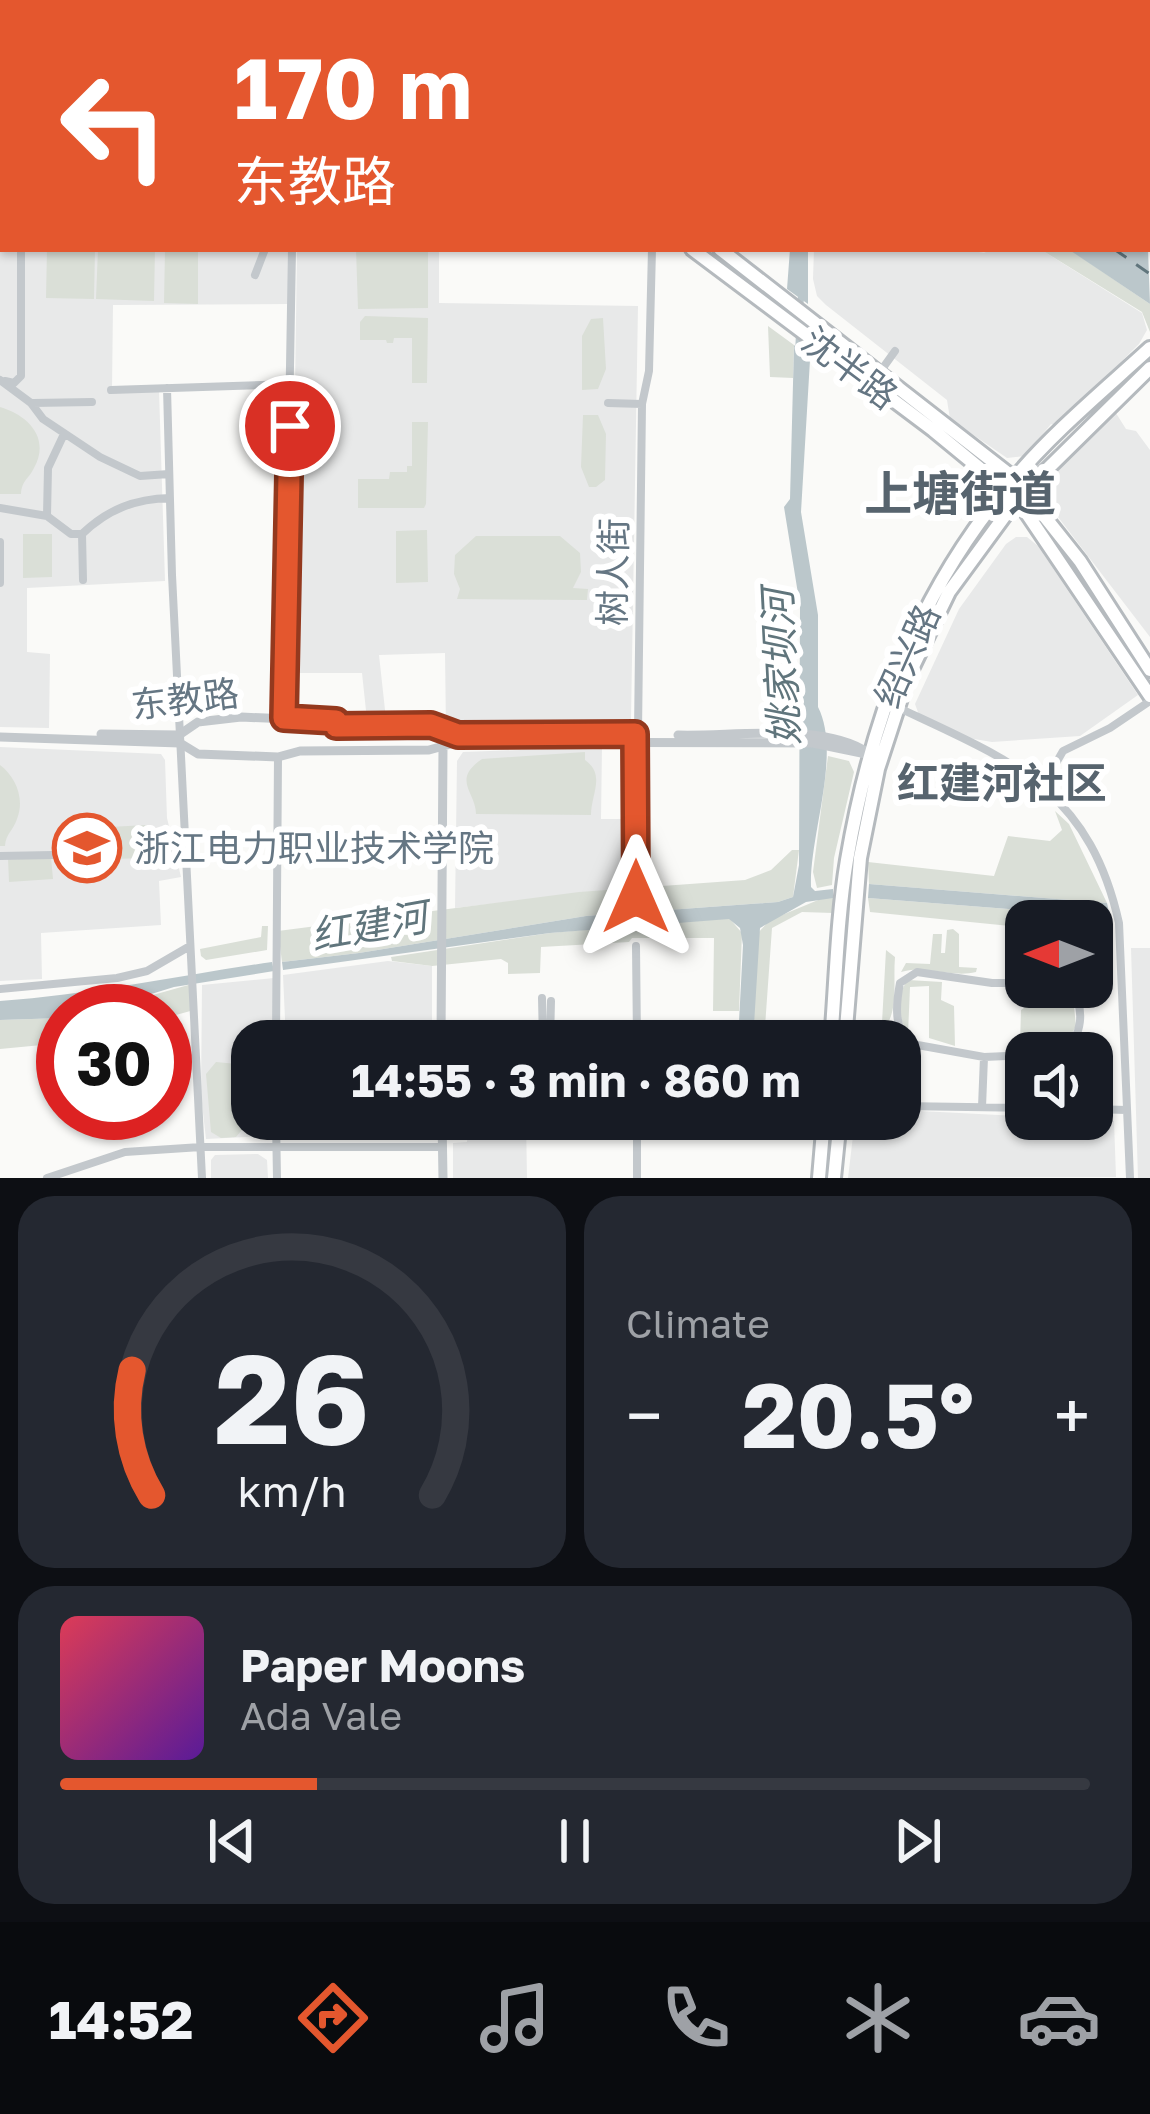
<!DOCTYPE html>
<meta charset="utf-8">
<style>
:root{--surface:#171b24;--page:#242831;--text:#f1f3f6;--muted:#9ea1a6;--line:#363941;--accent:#e4572e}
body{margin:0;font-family:"Golos Text","Noto Sans SC",sans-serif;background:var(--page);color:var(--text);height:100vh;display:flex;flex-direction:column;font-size:45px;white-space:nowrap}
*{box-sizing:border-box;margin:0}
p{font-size:39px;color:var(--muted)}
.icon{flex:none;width:66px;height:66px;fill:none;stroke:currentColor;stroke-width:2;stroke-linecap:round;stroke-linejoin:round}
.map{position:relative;height:1178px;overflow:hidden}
.details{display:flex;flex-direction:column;gap:18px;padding:18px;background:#0d0f14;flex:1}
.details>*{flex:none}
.hud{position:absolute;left:0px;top:0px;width:1152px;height:252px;box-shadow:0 3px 9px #0004;background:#e4572e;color:#fff;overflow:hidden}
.needle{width:78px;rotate:270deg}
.tools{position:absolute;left:1005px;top:900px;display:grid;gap:24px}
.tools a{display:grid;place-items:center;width:108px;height:108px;border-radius:24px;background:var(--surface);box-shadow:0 3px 9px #0004;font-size:60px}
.speed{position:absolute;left:36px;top:984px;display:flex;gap:24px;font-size:60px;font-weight:700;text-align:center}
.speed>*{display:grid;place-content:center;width:156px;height:156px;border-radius:50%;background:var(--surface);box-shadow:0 3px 9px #0004;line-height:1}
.speed .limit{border:18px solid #d22;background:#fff;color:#111}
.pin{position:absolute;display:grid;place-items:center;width:102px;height:102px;color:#fff;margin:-51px;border:6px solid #fff;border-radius:50%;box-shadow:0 3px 12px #0007}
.me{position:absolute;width:132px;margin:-66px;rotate:0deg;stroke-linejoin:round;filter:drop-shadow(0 0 9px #0008)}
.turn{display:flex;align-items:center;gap:42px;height:252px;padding:0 36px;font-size:54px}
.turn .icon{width:156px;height:156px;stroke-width:2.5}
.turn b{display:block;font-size:84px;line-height:102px}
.big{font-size:90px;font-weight:700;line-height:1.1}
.details .card{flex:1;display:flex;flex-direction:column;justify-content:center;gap:18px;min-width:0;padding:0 42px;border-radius:36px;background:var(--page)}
.details .dial{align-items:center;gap:0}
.dial svg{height:312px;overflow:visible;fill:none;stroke:var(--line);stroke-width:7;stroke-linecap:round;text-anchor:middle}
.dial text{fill:var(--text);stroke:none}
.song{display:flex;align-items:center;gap:36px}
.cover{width:144px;height:144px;border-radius:18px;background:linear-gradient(135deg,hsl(350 70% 55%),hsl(270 70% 35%))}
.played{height:12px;border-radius:6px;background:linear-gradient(90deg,var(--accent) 25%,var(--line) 25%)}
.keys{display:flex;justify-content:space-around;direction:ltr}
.heat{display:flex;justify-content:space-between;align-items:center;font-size:66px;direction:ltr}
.details .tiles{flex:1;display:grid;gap:18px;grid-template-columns:1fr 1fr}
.card:last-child{grid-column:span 2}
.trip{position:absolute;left:231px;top:1020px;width:690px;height:120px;border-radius:36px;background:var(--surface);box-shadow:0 3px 9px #0004;font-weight:700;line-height:120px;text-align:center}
.tabs{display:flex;height:192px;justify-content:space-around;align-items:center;background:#090b0e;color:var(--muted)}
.tabs .icon{width:84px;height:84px}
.tabs .active{color:var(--accent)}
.tabs b{font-size:54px;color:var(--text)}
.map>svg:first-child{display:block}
</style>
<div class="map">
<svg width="1150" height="1178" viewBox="0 0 1150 1178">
<rect width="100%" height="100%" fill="#fafaf8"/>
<!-- built -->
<path fill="#e8e9e9" d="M0 25 3 249H289L290 304 113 305 112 389 159 390 165 581 27 588V652L50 654 49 728 0 727Z
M297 249H439V303L638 306 631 720 627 725 446 730 445 653 379 655 386 719 367 720 362 673H291Z
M814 249H962L984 253 992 249H1040L1142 313 1147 330 1139 344 1057 426 1051 424 1025 456 1007 458 950 419 947 400 826 305 817 296 813 279Z
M1114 410 1126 429 1136 431 1150 450V637L1045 500 1044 490 1062 464Z
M1016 537H1027L1038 546 1138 695 1080 736 992 742 968 738 919 715 915 704 959 609 1006 544Z
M0 747 161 754 165 760 167 818 181 877 159 881 161 925 41 933 42 979 0 981Z
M602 747 601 819H628V888L455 908 457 761 463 752Z
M1131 948H1150V1178H1138Z
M388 961 432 966V1041H286L283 975Z
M274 978 277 1041H252V1119H272L269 1136 206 1139 201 1095 202 985Z
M920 1111 1114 1121 1116 1177 848 1178 855 1119H900V1112Z
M286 1119H433V1136L286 1139Z
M469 1119H526L527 1178H453V1143L467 1142Z
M258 1154 267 1160 268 1178H211V1160L215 1155Z"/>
<!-- green -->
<path fill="#dadfd7" d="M809 0H1150V91L1149 3Z
M47 249H95L94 299 46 298Z
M98 249H155L154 301 96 299Z
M165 249H198V304L164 303Z
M356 249H428V308L358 309Z
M1040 249H1069L1150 304V332L1142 312Z
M365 316 428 318 427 383H412V338H394L393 343H387L386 340H360V322Z
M603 318 606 369 598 389 582 390V336L591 319Z
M768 326 794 345 793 378 770 377Z
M0 407C27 415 51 437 34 468 28 480 22 480 21 494H0Z
M583 415H598L606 434 605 480 596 487H589L581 467Z
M412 422H428L426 504 424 508H358V479H389L390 472H407V466H412Z
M427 530 428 582 396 583V531Z
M23 534H52V577L23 578Z
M476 536H560L580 553 581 572 573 588 588 589 587 600 457 599 460 589 454 574 455 555Z
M585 752V760C606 775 591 794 591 815L476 814C476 792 451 780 482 759Z
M828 756 849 761 854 772 834 858 832 885 817 888 813 872Z
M0 765C16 777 25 799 17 819 13 831 6 833 5 846H0Z
M1055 811 1069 824 1107 903 869 884 868 862 994 876 1008 836 1050 841 1062 830Z
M147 825 148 858 111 859 109 827Z
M792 850H799L793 897 778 902 586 916 359 953 282 962 278 931 579 892 745 880 771 870Z
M51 857 53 879 9 882 8 858Z
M823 898H833V913L802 912 772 928 764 1041H753L756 935 770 920Z
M868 898 1110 917 1105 931H1092V921H1026V927L1010 926 870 912Z
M715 918 730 919 742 933 739 1011H713L714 938H632L629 942 541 947 540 973 508 974V963L501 959 432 966 392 961 391 957 550 933Z
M262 926H268L267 950 206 960 201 956 200 949 261 937Z
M953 929 959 934V967L977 968 976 972C952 978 925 965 901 972L906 963 930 964 933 934H942L941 953H945L947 930Z
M886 950 895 957C893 981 898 1006 887 1025L898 1031 897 1037 881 1041Z
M908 980 942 982 941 1000 954 1006 955 1046 929 1038V986L910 987 908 1034C898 1019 896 994 908 980Z
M192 984 194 1010 165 1018V1011H96Z
M1038 987H1060L1073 997 1076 1026 1065 1046 1020 1045 1021 1010 1035 1001Z
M63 1018V1043L0 1049V1020Z
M238 1060H244L246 1125 236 1137 221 1138 211 1132 206 1074 216 1062 237 1064Z"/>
<!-- water -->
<path fill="#bbc7cb" d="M790 249H808V304L787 289Z
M1068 249H1148L1150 304Z
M794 345 810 360 801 512 818 615V707C842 754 809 836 811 887L815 891 833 889V898L806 902 760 928 753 1041H738L743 945 740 928 729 919 550 933 283 970 282 962 359 953 586 916 778 902 793 897 799 865 800 606 784 507 790 499Z
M869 884 1107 903 1110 917 868 898Z
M272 962 274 971 174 987 96 1011H63V1018L0 1020V1001C91 995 181 975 272 962Z"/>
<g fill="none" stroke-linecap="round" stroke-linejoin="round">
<!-- canal -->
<path stroke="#bbc7cb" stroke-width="6" d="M798 353 801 295"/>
<!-- ferry -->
<path stroke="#60757c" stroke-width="3" stroke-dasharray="15 12" stroke-linecap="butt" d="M771 0 775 3
M1114 249 1150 274"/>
<defs>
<path id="secondary" d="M17 3 22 0
M0 13 3 11"/>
<path id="primary" d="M358 0 362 3
M388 0 391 3
M692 249 933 430 1017 499 1150 696
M720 249 1014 478 1080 561 1150 670
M831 1041C836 981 837 919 847 860 871 719 918 591 1012 481 1053 432 1103 391 1150 348
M845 1041 860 858 878 769 908 677 949 592 1017 499 1150 368
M819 1178 824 1119
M834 1178 840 1119"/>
</defs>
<!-- secondary casing -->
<use href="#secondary" stroke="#b3babf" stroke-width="15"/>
<!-- primary casing -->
<use href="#primary" stroke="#b5babe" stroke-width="18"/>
<!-- minor -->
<path stroke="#c3c8cc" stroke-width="8" d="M936 0 937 3
M323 3 324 0
M1149 98 1150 99
M0 147H3
M0 227H3
M255 275 265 249
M880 372 895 351
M0 380 31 403 43 419 100 457 140 476 169 474
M5 381 14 383 21 376V249
M167 388 172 575 202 1178
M111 390 291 384
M33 403 92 402
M608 403 642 404
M0 508 47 516 71 534H82
M47 516 48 468 64 434
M0 542V583
M83 580 82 534C108 509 135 499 170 498
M899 708C1012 761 1089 789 1119 923L1130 1178
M284 718 292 249
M1044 784 1063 751 1110 728 1150 701
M0 856 53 855
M636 897 642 404 649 371 652 249
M636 946 637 1041
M1026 983H992L917 972 900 983C896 1004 893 1031 912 1044L984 1057 1026 1055
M0 989 117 978 147 971 190 946
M542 998 543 1041
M276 1041 278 757
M550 1041 551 1001
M1062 1053C1083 1037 1086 1008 1070 987
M900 1106 1026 1108
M982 1107 984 1057
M1092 1109 1126 1110
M276 1119 277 1178
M637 1119V1178
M47 1178 125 1152 201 1147H443"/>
<!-- tertiary -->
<path stroke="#c3c8cc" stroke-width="9" d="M101 734 179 735 198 722 241 717 336 721V726L431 725 459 735 619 734
M678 735C730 737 825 722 868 753
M0 737 180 743 198 754 278 757 300 751 429 750 458 742 813 743 876 756
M441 1041 443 746
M442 1119 443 1178"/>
<!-- secondary -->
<use href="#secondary" stroke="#fff" stroke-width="9"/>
<!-- primary -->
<use href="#primary" stroke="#fff" stroke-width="12"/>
</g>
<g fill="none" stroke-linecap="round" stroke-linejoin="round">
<defs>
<path id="route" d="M290 426 284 718 336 721V726L431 725 458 735 635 734 636 897"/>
</defs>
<!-- route casing -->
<use href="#route" stroke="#94391e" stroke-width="30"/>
<!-- route -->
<use href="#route" stroke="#e4572e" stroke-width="21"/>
</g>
<!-- icons -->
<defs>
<symbol id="university-ring" viewBox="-11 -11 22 22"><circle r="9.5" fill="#fff" stroke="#e4572e" stroke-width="1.5"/><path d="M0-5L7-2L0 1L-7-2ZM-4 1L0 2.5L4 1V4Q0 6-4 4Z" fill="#e4572e"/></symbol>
</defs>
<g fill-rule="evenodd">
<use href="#university-ring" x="49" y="810" width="76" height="76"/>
</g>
<g text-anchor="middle" stroke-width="12" stroke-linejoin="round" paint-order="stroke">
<!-- street labels -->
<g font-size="36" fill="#657683" stroke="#fff">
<text transform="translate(850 368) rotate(37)" y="13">沈半路</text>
<text transform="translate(613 572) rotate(-89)" y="13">树人街</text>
<text transform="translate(907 656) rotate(-66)" y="13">绍兴路</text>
<text transform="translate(185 699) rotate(-7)" y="13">东教路</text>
</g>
<!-- poi labels -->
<g font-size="36" fill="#657683" stroke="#fff" text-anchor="start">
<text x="134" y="861">浙江电力职业技术学院</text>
</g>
<!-- water labels -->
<g font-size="39" font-style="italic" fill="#60757c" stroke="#fff">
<text transform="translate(781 667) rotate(-93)" y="14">姚家坝河</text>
<text transform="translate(369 926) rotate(-10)" y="14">红建河</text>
</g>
<!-- quarter labels -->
<g font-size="42" font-weight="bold" fill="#57646e" stroke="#fff">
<text x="1002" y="798">红建河社区</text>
</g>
<!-- district labels -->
<g font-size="48" font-weight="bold" fill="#57646e" stroke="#fff">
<text x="960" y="511">上塘街道</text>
</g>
</g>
</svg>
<div class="tools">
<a><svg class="needle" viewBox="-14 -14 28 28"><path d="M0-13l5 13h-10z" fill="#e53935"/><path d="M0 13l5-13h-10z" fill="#9ea1a6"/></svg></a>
<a><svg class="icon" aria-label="sound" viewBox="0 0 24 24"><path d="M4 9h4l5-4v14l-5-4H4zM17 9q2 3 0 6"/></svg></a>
</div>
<div class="speed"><div class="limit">30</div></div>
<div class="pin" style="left:290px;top:426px;background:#d93025"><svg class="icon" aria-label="arrive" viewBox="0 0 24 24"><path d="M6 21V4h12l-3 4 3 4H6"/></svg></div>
<svg class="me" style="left:636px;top:897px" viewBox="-20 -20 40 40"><path d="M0-17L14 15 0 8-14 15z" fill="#e4572e" stroke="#fff" stroke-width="4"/></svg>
<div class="trip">14:55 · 3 min · 860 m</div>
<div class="hud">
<div class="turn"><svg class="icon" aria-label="left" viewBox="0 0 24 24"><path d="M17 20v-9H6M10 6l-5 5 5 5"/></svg><div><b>170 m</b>东教路</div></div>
</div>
</div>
<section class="details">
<div class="tiles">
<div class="card dial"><svg viewBox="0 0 100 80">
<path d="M14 69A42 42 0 1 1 86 69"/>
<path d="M14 69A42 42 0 0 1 9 37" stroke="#e4572e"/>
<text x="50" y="56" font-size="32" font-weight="700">26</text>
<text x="50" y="72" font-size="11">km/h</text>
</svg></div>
<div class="card"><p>Climate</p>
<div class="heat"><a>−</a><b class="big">20.5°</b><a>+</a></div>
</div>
<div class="card">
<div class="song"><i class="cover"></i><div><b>Paper Moons</b><p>Ada Vale</p></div></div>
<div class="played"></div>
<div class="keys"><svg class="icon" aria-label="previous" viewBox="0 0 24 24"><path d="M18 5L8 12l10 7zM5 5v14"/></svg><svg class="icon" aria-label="pause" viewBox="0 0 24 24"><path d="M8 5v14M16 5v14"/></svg><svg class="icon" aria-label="next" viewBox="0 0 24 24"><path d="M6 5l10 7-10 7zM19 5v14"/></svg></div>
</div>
</div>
</section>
<nav class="tabs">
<b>14:52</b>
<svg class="icon active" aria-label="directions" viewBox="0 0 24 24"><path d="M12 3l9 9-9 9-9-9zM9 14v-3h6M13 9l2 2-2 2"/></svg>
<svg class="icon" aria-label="music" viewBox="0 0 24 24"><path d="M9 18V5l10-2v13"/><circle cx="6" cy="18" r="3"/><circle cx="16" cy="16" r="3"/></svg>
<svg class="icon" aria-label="phone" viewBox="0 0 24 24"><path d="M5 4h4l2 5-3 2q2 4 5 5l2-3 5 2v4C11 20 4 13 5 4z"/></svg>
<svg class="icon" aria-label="climate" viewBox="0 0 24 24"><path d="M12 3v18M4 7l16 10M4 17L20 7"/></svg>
<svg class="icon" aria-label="car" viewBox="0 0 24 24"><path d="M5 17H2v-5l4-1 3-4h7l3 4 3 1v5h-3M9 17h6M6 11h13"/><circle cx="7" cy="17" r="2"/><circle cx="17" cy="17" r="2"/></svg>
</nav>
